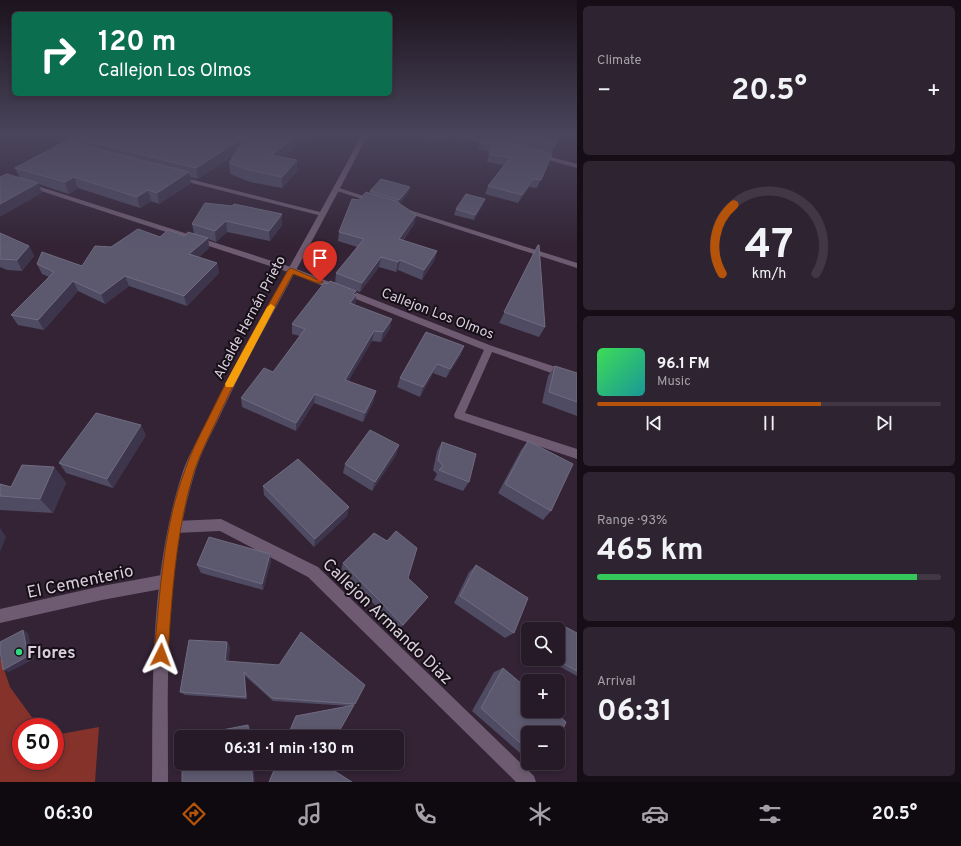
<!DOCTYPE html>
<meta charset="utf-8">
<style>
:root{--surface:#261a28;--page:#2e2330;--text:#f1f3f6;--muted:#a4a1a8;--line:#423845;--accent:#b45309}
body{margin:0;font-family:Overpass,sans-serif;background:var(--page);color:var(--text);height:100vh;display:flex;flex-direction:column;font-size:15px;white-space:nowrap}
*{box-sizing:border-box;margin:0}
p{font-size:13px;color:var(--muted)}
.icon{flex:none;width:22px;height:22px;fill:none;stroke:currentColor;stroke-width:2;stroke-linecap:round;stroke-linejoin:round}
.map{position:relative;flex:1;overflow:hidden}
.details{display:flex;flex-direction:column;gap:6px;padding:6px;background:#150e16;width:384px}
.details>*{flex:none}
.hud{position:absolute;left:12px;top:12px;width:380px;height:84px;border-radius:6px;box-shadow:0 2px 6px #0003,0 0 0 1px var(--line);background:#0b6e4f;color:#fff;overflow:hidden}
.controls{position:absolute;left:521px;top:622px;display:grid;gap:8px}
.controls a{display:grid;place-items:center;width:44px;height:44px;border-radius:6px;background:var(--surface);box-shadow:0 2px 6px #0003,0 0 0 1px var(--line);font-size:20px}
.speed{position:absolute;left:12px;top:718px;display:flex;gap:8px;font-size:20px;font-weight:700;text-align:center}
.speed>*{display:grid;place-content:center;width:52px;height:52px;border-radius:50%;background:var(--surface);box-shadow:0 2px 6px #0003,0 0 0 1px var(--line);line-height:1}
.speed .limit{border:6px solid #d22;background:#fff;color:#111}
.pin{position:absolute;display:grid;place-items:center;width:34px;height:34px;color:#fff;margin:-41px -17px;border-radius:50% 50% 50% 0;rotate:-45deg;box-shadow:0 0 4px #0007}
.pin .icon{rotate:45deg}
.me{position:absolute;width:44px;margin:-22px;rotate:3deg;stroke-linejoin:round;filter:drop-shadow(0 0 3px #0008)}
.turn{display:flex;align-items:center;gap:14px;height:84px;padding:0 20px;font-size:18px}
.turn .icon{width:52px;height:52px;stroke-width:2.5}
.turn b{display:block;font-size:28px;line-height:34px}
.big{font-size:30px;font-weight:700;line-height:1.1}
.details .card{flex:1;display:flex;flex-direction:column;justify-content:center;gap:6px;min-width:0;padding:0 14px;border-radius:6px;background:var(--page)}
.details .dial{align-items:center;gap:0}
.dial svg{height:104px;overflow:visible;fill:none;stroke:var(--line);stroke-width:7;stroke-linecap:round;text-anchor:middle}
.dial text{fill:var(--text);stroke:none}
.song{display:flex;align-items:center;gap:12px}
.cover{width:48px;height:48px;border-radius:6px;background:linear-gradient(135deg,hsl(130 70% 55%),hsl(180 70% 35%))}
.played{height:4px;border-radius:2px;background:linear-gradient(90deg,var(--accent) 65%,var(--line) 65%)}
.keys{display:flex;justify-content:space-around;direction:ltr}
.heat{display:flex;justify-content:space-between;align-items:center;font-size:22px;direction:ltr}
.charge{height:6px;border-radius:3px;background:linear-gradient(90deg,#34c759 93%,var(--line) 0)}
.trip{position:absolute;left:174px;top:730px;width:230px;height:40px;border-radius:6px;background:var(--surface);box-shadow:0 2px 6px #0003,0 0 0 1px var(--line);font-weight:700;line-height:40px;text-align:center}
.tabs{display:flex;height:64px;justify-content:space-around;align-items:center;background:#0f0a10;color:var(--muted)}
.tabs .icon{width:28px;height:28px}
.tabs .active{color:var(--accent)}
.tabs b{font-size:18px;color:var(--text)}
main{display:flex;flex:1;min-height:0}
.map>svg:first-child{display:block}
</style>
<main>
<div class="map">
<svg width="577" height="782" viewBox="0 0 577 782">
<rect width="100%" height="100%" fill="#332335"/>
<!-- green -->
<path fill="#84322a" d="M0 657 10 687 31 716 42 727H21V761H55V735L99 727 95 782H0Z"/>
<g fill="none" stroke-linecap="round" stroke-linejoin="round">
<!-- street -->
<path fill="#6e5b71" fill-rule="evenodd" d="M459 136H469L497 144 494 146Z
M536 153 577 164V168L534 156V154Z
M178 176 324 213 325 214 322 216 176 179V177Z
M28 183 294 268 492 346 577 374V382L492 352 465 413 577 449V459L455 418 454 415 484 350 288 272 26 186 25 185Z
M336 187 376 200 377 201 374 203 334 190V188Z
M403 208 577 263V268L401 211V209Z
M221 519 318 567 534 776 536 782H516L308 577 220 531 175 533 171 531 169 527 171 523 175 521Z
M167 574 172 576 174 581 172 586 167 588 102 600 0 623V609L102 586Z"/>
<!-- secondary -->
<path fill="#6e5b71" fill-rule="evenodd" d="M361 136H367C334 201 299 265 264 329 247 359 232 390 217 422 209 438 200 455 195 472 164 572 168 679 168 782H152C153 678 150 571 183 471 189 454 199 437 207 421 222 389 238 359 255 328 291 264 327 201 361 136Z"/>
</g>
<!-- wall -->
<path fill="#4e4b62" d="M75 136 127 137 283 158 297 171 282 188 250 182 230 174 229 163 234 155 198 179 190 177 191 183 159 204 151 201 140 208 78 188 69 194 38 184 42 193 20 178 15 168Z
M423 136H449L447 140Z
M487 136H559L537 188 529 187 518 203 485 194 488 186 504 165 487 162 490 151 478 149 480 142Z
M370 191 409 192 399 204 416 215 414 224 403 241 437 251 434 261 422 280 398 270 396 272 379 267 360 292 356 291 355 305 390 328 381 342 372 341 348 381 374 400 363 422 314 403 296 431 242 407 241 398 273 372 300 336 292 334V324L327 284 335 283 336 273 357 247 338 241 339 232 359 200 370 193Z
M205 203 282 225 270 241 227 232 216 242 208 239 209 248 199 257 217 263 219 273 187 306 129 286 105 304 78 291 44 330 18 325 11 315 49 277 42 274 37 264 82 266 111 247 160 237 185 236 194 234 192 224Z
M483 204 474 220 454 215 456 209Z
M0 233 29 246 34 256 22 271 7 270 0 267Z
M538 245 545 327 539 337 499 323Z
M464 346 460 356 446 378 433 373 420 397 397 387 400 378Z
M555 366 577 373V416L542 403 548 376Z
M146 435 113 488 66 473 59 463Z
M528 441 551 511 543 520 498 493 521 450Z
M442 442 469 482 463 491 434 480 437 474 433 470 437 451Z
M399 445 396 455 372 491 343 473 345 464Z
M54 467 66 483 53 513 0 510V484L11 487Z
M263 486 349 507 347 516 314 547 264 495Z
M387 541 408 578 428 597 399 630 341 570 343 563Z
M270 554 271 561 263 590 201 573 197 565Z
M476 565 514 633 505 638 454 603 469 572Z
M560 624 577 633V676L548 660V659H558V629H554V627Z
M227 642 230 647 228 662 355 704 353 705 349 706 273 701 245 676 247 699 185 695 180 692Z
M503 668 528 733V760L472 711 494 672Z
M531 763H548L547 767 535 766Z"/>
<!-- shaded-wall -->
<path fill="#3d354b" d="M246 136V147L198 179 196 168Z
M298 136H312L272 166 271 155Z
M82 140 85 151 84 152 80 141Z
M297 160V171L282 188V177Z
M189 172 191 183 159 204 157 193Z
M74 177 78 188 69 194 65 182Z
M533 179 529 187 518 203 522 195Z
M38 183 42 193 0 217V204Z
M410 187 409 192 398 205 399 200Z
M148 190 151 201 140 208 137 197Z
M485 199 483 204 474 220 475 215Z
M282 214V225L270 241 269 231Z
M416 215 414 224 397 249 399 239Z
M226 221 227 232 216 242 215 231Z
M208 238 209 248 191 264 189 254Z
M29 246 34 256 22 271 17 260Z
M437 251 434 261 422 280 424 270Z
M381 257 379 267 360 292 362 283Z
M400 260 398 270 396 272 398 262Z
M217 263 219 273 187 306 184 296Z
M125 276 129 286 105 304 101 294Z
M73 281 78 291 44 330 38 320Z
M356 291 355 297 356 295 355 305 350 303 353 294Z
M392 319 390 328 381 342 383 332Z
M374 331 372 341 344 389 345 380Z
M464 346 460 356 446 378 450 369Z
M437 364 433 373 420 397 423 387Z
M376 391 374 400 363 422 365 413Z
M315 394 314 403 296 431V423Z
M141 425 146 435 113 488 107 479Z
M399 445 396 455 372 491 375 482Z
M54 467 66 483 53 513 40 499Z
M349 507 347 516 314 547 315 539Z
M0 528 6 537 0 552Z
M270 554 271 561 263 590 262 584Z
M23 630 28 633 34 659 9 672 3 670Z
M227 642 230 647 228 666 225 661Z
M244 672 245 676 247 699 246 697Z
M248 725 250 727 251 737H249Z
M251 763H253L255 782H253Z"/>
<!-- building -->
<path fill="#5c596f" stroke="#706b80" d="M75 136H124L127 137 129 136H298L271 155 297 160 282 177 249 170 229 163 246 136 196 168 82 140 80 141 81 145 189 172 157 193 148 190 137 197 74 177 65 182 15 168Z
M485 136 552 154 541 180 533 179 522 195 488 186 510 158 489 154 493 144 480 142Z
M517 136H559L555 146Z
M7 174 38 183 0 204V177Z
M381 179 410 187 399 200 370 191Z
M366 192 396 201 416 215 399 239 437 251 424 270 400 260 398 262 381 257 362 283 336 273 364 239 339 232 352 199 359 200Z
M466 194 485 199 475 215 456 209Z
M205 203 232 206 234 204 282 214 269 231 226 221 215 231 192 224Z
M138 229 160 237 168 230 185 236 188 232 208 238 189 254 217 263 184 296 125 276 101 294 73 281 38 320 11 315 54 272 37 264 42 252 82 266 95 246 111 247Z
M0 233 29 246 17 260 0 259Z
M538 245H539L545 327 504 312Z
M330 281 356 291 353 294 356 295 350 303 392 319 383 332 374 331 345 380 376 391 365 413 315 394 296 423 241 398 264 368 273 372 305 329 292 324 324 283 327 284Z
M426 332 464 346 450 369 437 364 423 387 400 378Z
M555 366 577 373V402L549 392Z
M96 413 141 425 107 479 59 463Z
M370 430 399 445 375 482 345 464Z
M528 441 573 464 551 511 505 484Z
M442 442 476 454 469 482 439 470 443 466 438 460Z
M298 459 349 507 315 539 263 486Z
M22 465 54 467 40 499 0 496V484L11 487Z
M396 531 417 548 408 578 428 597 403 625 343 563 374 533 387 541Z
M209 537 270 554 262 584 197 565Z
M476 565 528 598 514 633 460 596Z
M560 624 577 633V671L555 659H558V633Z
M23 630 28 656 3 670 0 651V642Z
M301 632 365 685 355 704 272 698 244 672 246 697 180 692 189 640 227 642 225 661 279 665Z
M503 668 528 689V711H554L566 722 558 741V733H528V750L481 708Z
M354 705 336 737H287L296 716Z
M248 725 249 737H186Z
M182 763H251L253 782H182Z
M277 763H322L352 782H269Z
M542 763H548L547 767Z"/>
<!-- sky -->
<linearGradient id="sky" x2="0" y2="1"><stop stop-color="#1c131d"/><stop offset="0.55" stop-color="#4a455c"/><stop offset="1" stop-color="#4a455c" stop-opacity="0"/></linearGradient>
<rect width="577" height="246" fill="url(#sky)"/>
<!-- route -->
<path fill="#b45309" stroke="#753606" d="M291 268 323 282 322 283H317L293 274C268 319 243 364 221 411 212 431 201 451 194 472 176 531 172 593 168 655L166 659 161 661 156 659 154 655C160 593 163 528 185 470 192 449 203 429 213 409 236 362 262 316 288 270Z"/>
<!-- slow -->
<path fill="#f59e0b" d="M271 304 275 307 233 387H226L225 384 226 382 267 307Z"/>
<!-- markers -->
<circle fill="#31d882" stroke="#160f17" stroke-width="1.5" cx="19" cy="652" r="4"/>
<g text-anchor="middle" stroke-width="4" stroke-linejoin="round" paint-order="stroke">
<!-- street labels -->
<g font-size="14" fill="#d9cedb" stroke="#160f17">
<text transform="translate(438 313) rotate(21)" y="5">Callejon Los Olmos</text>
<text transform="translate(249 317) rotate(-62)" y="5">Alcalde Hernán Prieto</text>
</g>
<!-- near-street labels -->
<g font-size="17" fill="#d9cedb" stroke="#160f17">
<text transform="translate(80 581) rotate(-12)" y="6">El Cementerio</text>
<text transform="translate(388 621) rotate(44)" y="6">Callejon Armando Diaz</text>
</g>
<!-- near-poi labels -->
<g font-size="17" font-weight="bold" fill="#d9cedb" stroke="#160f17" text-anchor="start">
<text x="27" y="658">Flores</text>
</g>
</g>
</svg>
<div class="controls">
<a><svg class="icon" aria-label="search" viewBox="0 0 24 24"><circle cx="10" cy="10" r="6"/><path d="M15 15l6 6"/></svg></a>
<a>+</a>
<a>−</a>
</div>
<div class="speed"><div class="limit">50</div></div>
<div class="pin" style="left:320px;top:282px;background:#d93025"><svg class="icon" aria-label="arrive" viewBox="0 0 24 24"><path d="M6 21V4h12l-3 4 3 4H6"/></svg></div>
<svg class="me" style="left:161px;top:655px" viewBox="-20 -20 40 40"><path d="M0-17L14 15 0 8-14 15z" fill="#b45309" stroke="#fff" stroke-width="4"/></svg>
<div class="trip">06:31 · 1 min · 130 m</div>
<div class="hud">
<div class="turn"><svg class="icon" aria-label="right" viewBox="0 0 24 24"><path d="M7 20v-9h11M14 6l5 5-5 5"/></svg><div><b>120 m</b>Callejon Los Olmos</div></div>
</div>
</div>
<section class="details">
<div class="card"><p>Climate</p>
<div class="heat"><a>−</a><b class="big">20.5°</b><a>+</a></div>
</div>
<div class="card dial"><svg viewBox="0 0 100 80">
<path d="M14 69A42 42 0 1 1 86 69"/>
<path d="M14 69A42 42 0 0 1 23 16" stroke="#b45309"/>
<text x="50" y="56" font-size="32" font-weight="700">47</text>
<text x="50" y="72" font-size="11">km/h</text>
</svg></div>
<div class="card">
<div class="song"><i class="cover"></i><div><b>96.1 FM</b><p>Music</p></div></div>
<div class="played"></div>
<div class="keys"><svg class="icon" aria-label="previous" viewBox="0 0 24 24"><path d="M18 5L8 12l10 7zM5 5v14"/></svg><svg class="icon" aria-label="pause" viewBox="0 0 24 24"><path d="M8 5v14M16 5v14"/></svg><svg class="icon" aria-label="next" viewBox="0 0 24 24"><path d="M6 5l10 7-10 7zM19 5v14"/></svg></div>
</div>
<div class="card"><p>Range · 93%</p><b class="big">465 km</b><div class="charge"></div></div>
<div class="card"><p>Arrival</p><b class="big">06:31</b></div>
</section>
</main>
<nav class="tabs">
<b>06:30</b>
<svg class="icon active" aria-label="directions" viewBox="0 0 24 24"><path d="M12 3l9 9-9 9-9-9zM9 14v-3h6M13 9l2 2-2 2"/></svg>
<svg class="icon" aria-label="music" viewBox="0 0 24 24"><path d="M9 18V5l10-2v13"/><circle cx="6" cy="18" r="3"/><circle cx="16" cy="16" r="3"/></svg>
<svg class="icon" aria-label="phone" viewBox="0 0 24 24"><path d="M5 4h4l2 5-3 2q2 4 5 5l2-3 5 2v4C11 20 4 13 5 4z"/></svg>
<svg class="icon" aria-label="climate" viewBox="0 0 24 24"><path d="M12 3v18M4 7l16 10M4 17L20 7"/></svg>
<svg class="icon" aria-label="car" viewBox="0 0 24 24"><path d="M5 17H2v-5l4-1 3-4h7l3 4 3 1v5h-3M9 17h6M6 11h13"/><circle cx="7" cy="17" r="2"/><circle cx="17" cy="17" r="2"/></svg>
<svg class="icon" aria-label="filters" viewBox="0 0 24 24"><path d="M4 7h16M4 17h16"/><circle cx="9" cy="7" r="2"/><circle cx="15" cy="17" r="2"/></svg>
<b>20.5°</b>
</nav>
